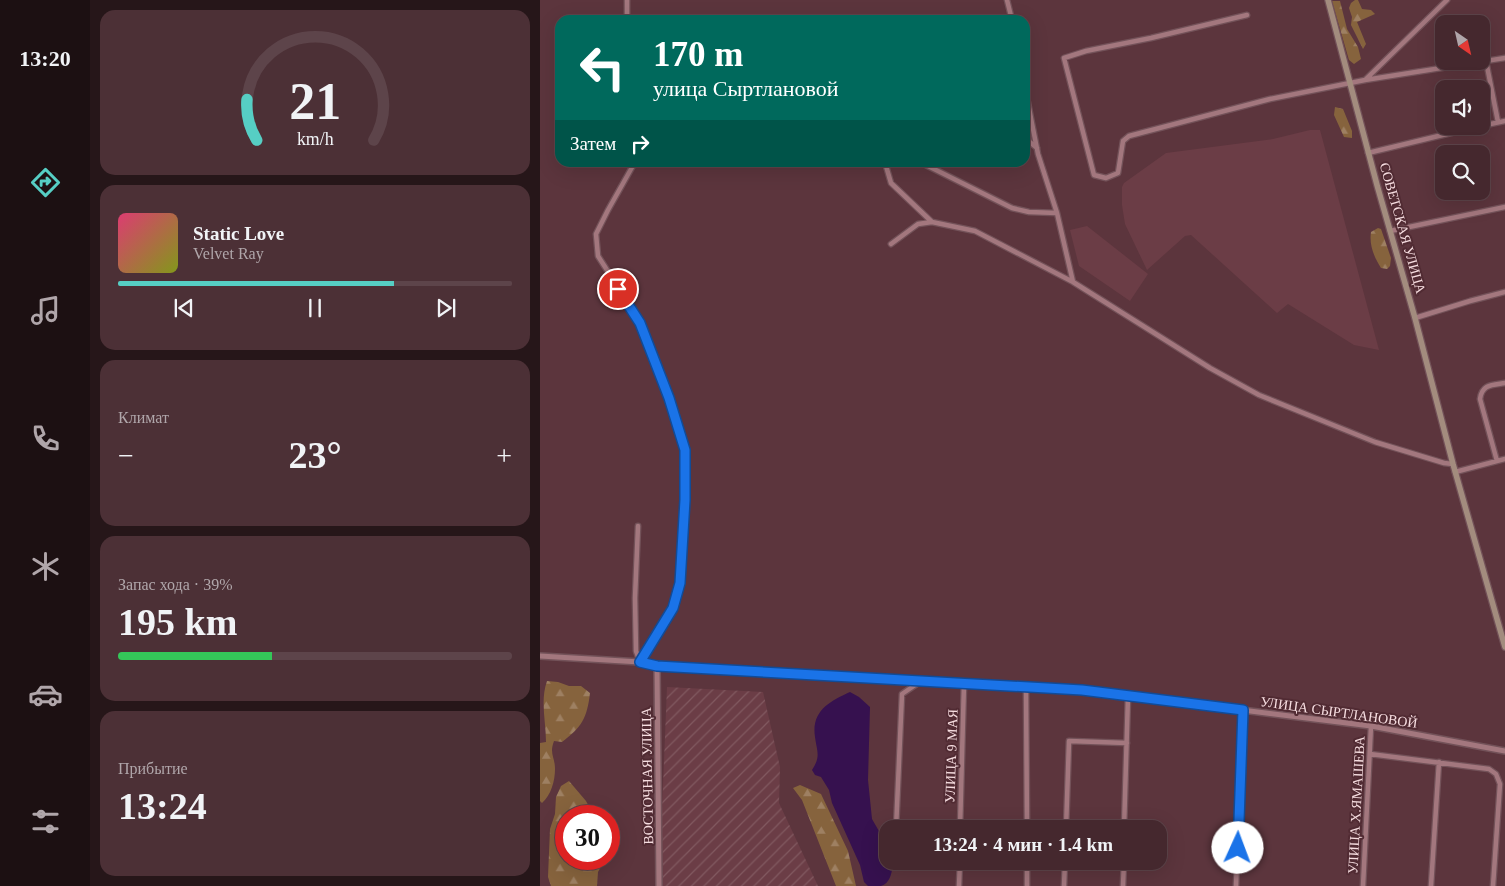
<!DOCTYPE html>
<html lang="ru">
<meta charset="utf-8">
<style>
:root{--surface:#45282e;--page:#4c3036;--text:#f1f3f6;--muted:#b0a6aa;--line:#5d444a;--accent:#56cec4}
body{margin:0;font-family:Georgia,serif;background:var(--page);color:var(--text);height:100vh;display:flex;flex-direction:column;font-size:19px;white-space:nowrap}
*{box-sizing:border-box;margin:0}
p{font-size:16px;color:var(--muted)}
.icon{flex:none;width:28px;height:28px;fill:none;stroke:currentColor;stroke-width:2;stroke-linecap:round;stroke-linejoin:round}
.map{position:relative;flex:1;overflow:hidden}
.side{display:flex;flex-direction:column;gap:10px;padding:10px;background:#261619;width:450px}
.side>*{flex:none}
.guide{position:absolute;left:15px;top:15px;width:475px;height:152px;border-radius:15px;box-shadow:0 5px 20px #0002,0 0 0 1px var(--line);background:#00695c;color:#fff;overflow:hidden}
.needle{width:32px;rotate:146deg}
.fabs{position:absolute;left:895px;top:15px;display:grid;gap:10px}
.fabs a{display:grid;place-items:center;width:55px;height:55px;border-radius:10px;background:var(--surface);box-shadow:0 5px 20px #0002,0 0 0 1px var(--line);font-size:25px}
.speed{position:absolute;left:15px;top:805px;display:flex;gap:10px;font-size:25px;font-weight:700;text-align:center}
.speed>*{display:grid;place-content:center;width:65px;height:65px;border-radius:50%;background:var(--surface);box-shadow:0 5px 20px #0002,0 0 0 1px var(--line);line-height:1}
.speed .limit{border:8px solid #d22;background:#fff;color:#111}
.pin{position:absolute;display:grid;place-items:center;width:42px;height:42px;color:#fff;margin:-21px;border:2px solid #fff;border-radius:50%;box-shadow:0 1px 5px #0007}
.me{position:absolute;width:55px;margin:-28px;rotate:2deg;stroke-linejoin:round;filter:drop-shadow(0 0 4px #0008)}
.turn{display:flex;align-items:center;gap:18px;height:105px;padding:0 15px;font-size:22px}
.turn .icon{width:65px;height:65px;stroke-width:2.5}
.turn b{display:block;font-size:35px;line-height:42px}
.then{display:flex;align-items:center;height:48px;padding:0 15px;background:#0003;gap:10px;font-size:19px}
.big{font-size:38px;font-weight:800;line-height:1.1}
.side .widget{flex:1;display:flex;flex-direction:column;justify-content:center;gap:8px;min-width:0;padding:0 18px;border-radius:15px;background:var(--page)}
.side .dial{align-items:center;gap:0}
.dial svg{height:130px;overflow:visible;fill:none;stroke:var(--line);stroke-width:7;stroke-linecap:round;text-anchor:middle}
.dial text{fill:var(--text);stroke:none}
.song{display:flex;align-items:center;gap:15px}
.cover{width:60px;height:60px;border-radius:8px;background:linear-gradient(135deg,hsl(340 70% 55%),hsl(70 70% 35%))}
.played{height:5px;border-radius:2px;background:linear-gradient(90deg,var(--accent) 70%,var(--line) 70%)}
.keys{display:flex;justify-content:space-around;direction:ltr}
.heat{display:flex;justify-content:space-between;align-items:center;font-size:28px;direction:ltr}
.charge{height:8px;border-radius:4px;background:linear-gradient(90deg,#34c759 39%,var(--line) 0)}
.trip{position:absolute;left:339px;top:820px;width:288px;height:50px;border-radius:15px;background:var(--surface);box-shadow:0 5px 20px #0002,0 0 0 1px var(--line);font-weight:800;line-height:50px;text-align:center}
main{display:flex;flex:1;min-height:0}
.dock{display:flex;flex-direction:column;width:90px;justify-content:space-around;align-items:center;background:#1c1012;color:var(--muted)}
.dock .icon{width:35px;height:35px}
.dock .active{color:var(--accent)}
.dock b{font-size:22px;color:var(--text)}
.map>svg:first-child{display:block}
</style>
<main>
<nav class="dock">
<b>13:20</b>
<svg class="icon active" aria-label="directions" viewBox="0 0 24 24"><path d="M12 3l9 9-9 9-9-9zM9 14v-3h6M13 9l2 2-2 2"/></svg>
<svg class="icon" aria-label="music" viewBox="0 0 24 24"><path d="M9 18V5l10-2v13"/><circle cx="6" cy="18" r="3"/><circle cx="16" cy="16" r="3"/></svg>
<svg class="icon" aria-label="phone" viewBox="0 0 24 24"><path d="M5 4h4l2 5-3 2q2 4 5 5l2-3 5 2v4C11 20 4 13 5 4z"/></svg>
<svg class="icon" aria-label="climate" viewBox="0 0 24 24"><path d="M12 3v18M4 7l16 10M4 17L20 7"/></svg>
<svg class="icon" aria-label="car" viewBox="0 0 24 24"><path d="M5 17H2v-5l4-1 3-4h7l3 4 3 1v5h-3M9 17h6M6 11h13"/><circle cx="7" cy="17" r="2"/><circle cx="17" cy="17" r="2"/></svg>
<svg class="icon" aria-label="filters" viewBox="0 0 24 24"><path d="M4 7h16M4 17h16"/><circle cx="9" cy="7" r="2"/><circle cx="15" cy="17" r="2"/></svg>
</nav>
<section class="side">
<div class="widget dial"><svg viewBox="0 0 100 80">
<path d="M14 69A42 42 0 1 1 86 69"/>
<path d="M14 69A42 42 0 0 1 8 44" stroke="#56cec4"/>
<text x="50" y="56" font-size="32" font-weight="700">21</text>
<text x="50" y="72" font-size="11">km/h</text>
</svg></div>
<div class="widget">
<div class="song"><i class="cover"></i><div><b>Static Love</b><p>Velvet Ray</p></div></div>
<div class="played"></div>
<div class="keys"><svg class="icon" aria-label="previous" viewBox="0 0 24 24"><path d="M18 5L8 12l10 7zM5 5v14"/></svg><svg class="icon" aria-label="pause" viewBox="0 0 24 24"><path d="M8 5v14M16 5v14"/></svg><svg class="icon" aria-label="next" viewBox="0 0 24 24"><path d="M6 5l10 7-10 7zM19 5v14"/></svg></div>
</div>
<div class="widget"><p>Климат</p>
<div class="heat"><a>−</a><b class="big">23°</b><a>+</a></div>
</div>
<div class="widget"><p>Запас хода · 39%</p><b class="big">195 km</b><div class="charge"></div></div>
<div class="widget"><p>Прибытие</p><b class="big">13:24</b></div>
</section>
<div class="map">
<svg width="965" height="886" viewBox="0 0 965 886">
<defs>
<pattern id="industrial-furrows" width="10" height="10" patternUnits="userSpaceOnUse" patternTransform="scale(1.25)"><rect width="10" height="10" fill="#6b3d46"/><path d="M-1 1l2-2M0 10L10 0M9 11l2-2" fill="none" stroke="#815960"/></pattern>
<pattern id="forest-firs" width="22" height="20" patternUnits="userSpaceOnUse" patternTransform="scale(1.25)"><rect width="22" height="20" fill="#86633d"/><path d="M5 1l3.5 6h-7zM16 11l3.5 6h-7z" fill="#9e8062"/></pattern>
</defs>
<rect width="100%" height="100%" fill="#5c353d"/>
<!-- built -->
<path fill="#6b3d46" d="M770 130H780L839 350 814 345 748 304 737 313 651 235 645 236 607 270 585 224 582 205V187L584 183 626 153 733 139Z
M547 226 608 274 590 301 539 266 530 230Z"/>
<!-- industrial -->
<path fill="url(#industrial-furrows)" d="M127 687 223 692 240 767 239 803 278 886H123L122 811Z"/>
<!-- forest -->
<path fill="url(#forest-firs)" d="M815 0H818L822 9 831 10 835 14 817 22 826 44 823 49 811 25 812 17 809 8 811 3Z
M792 1H800L807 29 818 47 821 59 814 64 809 60Z
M795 107 803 109 812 131V138L804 137 794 115Z
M838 228 841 229 851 258 850 266 847 269 841 268C834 257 829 245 831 232Z
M7 681 18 682 29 686H41L50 693C47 718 42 727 22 742L14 741C9 754 15 757 15 769 15 781 11 795 2 803L0 801V743L6 742C6 721 0 701 7 681Z
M29 781 46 801 54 816H26V859H65L58 872 57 886H11L8 877 10 829 15 814 16 797 21 786Z
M260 785 281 794 308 851 316 886H296L262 800 253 788Z"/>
<!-- water -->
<path fill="#36114f" d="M310 692 319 697 330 707 328 780 332 819 347 845 348 861H352C353 870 351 883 341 886 337 886 332 886 328 886L324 882 320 865 292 803 289 790 281 777 275 775 272 770C281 756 277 752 275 737 271 711 290 701 310 692Z"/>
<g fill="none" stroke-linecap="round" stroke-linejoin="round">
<defs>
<path id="minor" d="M87 0V20
M467 0 472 20
M707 15 611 38 546 51 524 58 554 175 566 178 578 173 583 141 589 136 730 99 825 80 965 58
M946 61 958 122
M825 80 907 0
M485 88 498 154 517 213 533 282
M941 126 965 121
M485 138 497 148
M828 153 940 126
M95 162 68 210 56 234 58 256 101 323 129 398 145 450V500L140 583 133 608 100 662
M355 162 346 166 351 183 392 222
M380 162 472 208 489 212 517 213
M850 231 965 207
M351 244 378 224 392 222 435 231 533 282 670 368 719 395 835 442 904 463 913 464
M875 318 930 301 965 292
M957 461 940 399C942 384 952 385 965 383
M915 472 965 459
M98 526 95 598 96 651 100 662
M486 687 487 829
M830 754 949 769 956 774 960 784 953 886
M356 829 362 694 381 681
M420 829 424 683
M526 829 529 741 587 743
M584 829 588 696
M487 861V886
M419 886 420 861
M524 886 525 861
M583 886 584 861
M696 886 703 710
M823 886 831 726
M891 886 899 762"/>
<path id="tertiary" d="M0 656 100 662 117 665 542 690 831 726 965 751
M117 665 119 886"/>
<path id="secondary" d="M788 0 837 185 875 318 913 464 965 647"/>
</defs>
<!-- minor casing -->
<use href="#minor" stroke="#735259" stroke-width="7"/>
<!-- tertiary casing -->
<use href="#tertiary" stroke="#735259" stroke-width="8"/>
<!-- secondary casing -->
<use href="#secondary" stroke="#735259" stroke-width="8"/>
<!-- minor -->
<use href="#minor" stroke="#a3777e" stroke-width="4.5"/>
<!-- tertiary -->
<use href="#tertiary" stroke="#a3777e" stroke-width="5"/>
<!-- secondary -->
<use href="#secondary" stroke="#a38c7e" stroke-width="5.5"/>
</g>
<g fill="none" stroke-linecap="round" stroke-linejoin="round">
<defs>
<path id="route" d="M78 289 100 323 129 398 145 450V500L140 583 133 608 100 662 117 666 542 690 703 710 698 848"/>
</defs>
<!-- route casing -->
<use href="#route" stroke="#114b97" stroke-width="12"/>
<!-- route -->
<use href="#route" stroke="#1a73e8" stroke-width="9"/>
</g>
<g text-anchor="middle" stroke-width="4" stroke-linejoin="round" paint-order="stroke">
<!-- street labels -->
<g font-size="14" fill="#f6dde0" stroke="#512b33">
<text transform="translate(863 228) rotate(74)" y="5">СОВЕТСКАЯ УЛИЦА</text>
<text transform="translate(799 712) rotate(8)" y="5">УЛИЦА СЫРТЛАНОВОЙ</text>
<text transform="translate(411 756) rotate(-88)" y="5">УЛИЦА 9 МАЯ</text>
<text transform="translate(107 776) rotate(-91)" y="5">ВОСТОЧНАЯ УЛИЦА</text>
<text transform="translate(816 805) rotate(-87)" y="5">УЛИЦА Х.ЯМАШЕВА</text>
</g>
</g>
</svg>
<div class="fabs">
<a><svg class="needle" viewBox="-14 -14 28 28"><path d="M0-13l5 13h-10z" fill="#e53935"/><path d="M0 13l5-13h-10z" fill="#b0a6aa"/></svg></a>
<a><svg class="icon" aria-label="sound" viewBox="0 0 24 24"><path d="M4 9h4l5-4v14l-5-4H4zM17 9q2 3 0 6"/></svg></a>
<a><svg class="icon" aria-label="search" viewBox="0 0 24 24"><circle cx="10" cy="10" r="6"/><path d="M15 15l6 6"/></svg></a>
</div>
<div class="speed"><div class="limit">30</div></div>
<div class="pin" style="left:78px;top:289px;background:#d93025"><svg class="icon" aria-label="arrive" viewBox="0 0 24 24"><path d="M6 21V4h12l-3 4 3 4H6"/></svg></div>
<svg class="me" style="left:698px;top:848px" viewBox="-20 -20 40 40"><circle r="19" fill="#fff"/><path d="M0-13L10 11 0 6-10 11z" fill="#1a73e8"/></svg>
<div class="trip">13:24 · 4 мин · 1.4 km</div>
<div class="guide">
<div class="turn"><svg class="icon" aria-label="left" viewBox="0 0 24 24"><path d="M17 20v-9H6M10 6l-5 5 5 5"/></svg><div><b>170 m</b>улица Сыртлановой</div></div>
<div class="then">Затем<svg class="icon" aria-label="right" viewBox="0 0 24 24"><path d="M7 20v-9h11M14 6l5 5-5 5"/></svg></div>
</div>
</div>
</main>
